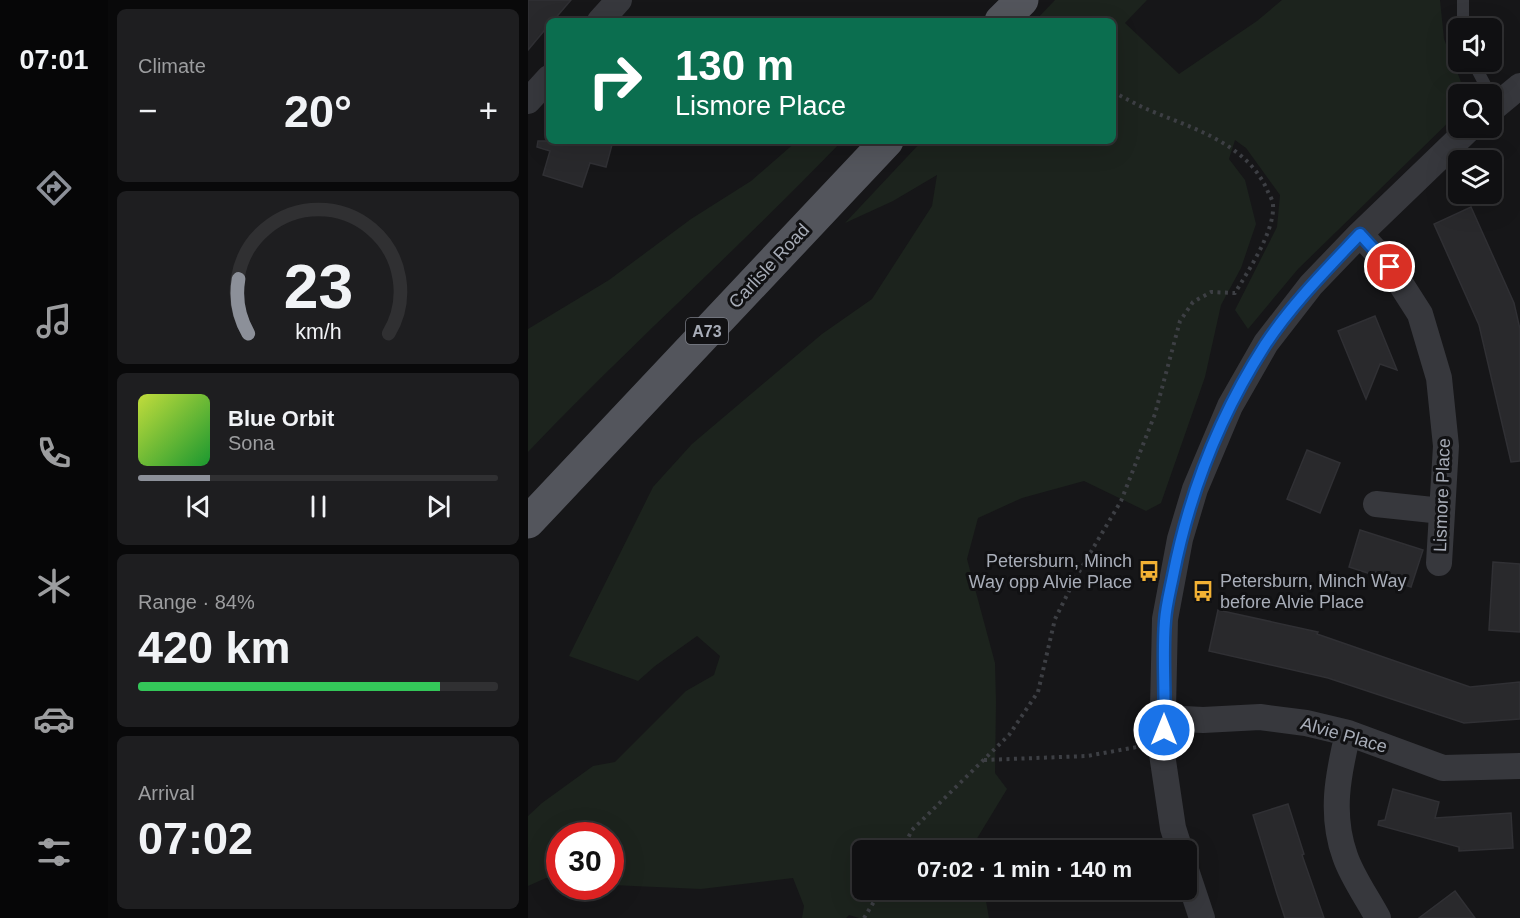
<!DOCTYPE html>
<meta charset="utf-8">
<style>
:root{--surface:#101012;--page:#1e1e20;--text:#f1f3f6;--muted:#9c9d9f;--line:#303032;--accent:#8c9099}
body{margin:0;font-family:Arial,sans-serif;background:var(--page);color:var(--text);height:100vh;display:flex;flex-direction:column;font-size:22px;white-space:nowrap}
*{box-sizing:border-box;margin:0}
p{font-size:20px;color:var(--muted)}
.icon{flex:none;width:33px;height:33px;fill:none;stroke:currentColor;stroke-width:2;stroke-linecap:round;stroke-linejoin:round}
.map{position:relative;flex:1;overflow:hidden}
.drawer{display:flex;flex-direction:column;gap:9px;padding:9px;background:#09090a;width:420px}
.drawer>*{flex:none}
.guide{position:absolute;left:18px;top:18px;width:570px;height:126px;border-radius:9px;box-shadow:0 6px 24px #0002,0 0 0 2px var(--line);background:#0b6e4f;color:#fff;overflow:hidden}
.tools{position:absolute;left:920px;top:18px;display:grid;gap:12px}
.tools a{display:grid;place-items:center;width:54px;height:54px;border-radius:9px;background:var(--surface);box-shadow:0 6px 24px #0002,0 0 0 2px var(--line);font-size:30px}
.speed{position:absolute;left:18px;top:822px;display:flex;gap:12px;font-size:30px;font-weight:700;text-align:center}
.speed>*{display:grid;place-content:center;width:78px;height:78px;border-radius:50%;background:var(--surface);box-shadow:0 6px 24px #0002,0 0 0 2px var(--line);line-height:1}
.speed .limit{border:9px solid #d22;background:#fff;color:#111}
.pin{position:absolute;display:grid;place-items:center;width:51px;height:51px;color:#fff;margin:-26px;border:3px solid #fff;border-radius:50%;box-shadow:0 2px 6px #0007}
.me{position:absolute;width:66px;margin:-33px;rotate:0deg;stroke-linejoin:round;filter:drop-shadow(0 0 4px #0008)}
.turn{display:flex;align-items:center;gap:21px;height:126px;padding:0 30px;font-size:27px}
.turn .icon{width:78px;height:78px;stroke-width:2.5}
.turn b{display:block;font-size:42px;line-height:51px}
.big{font-size:45px;font-weight:800;line-height:1.1}
.drawer .tile{flex:1;display:flex;flex-direction:column;justify-content:center;gap:9px;min-width:0;padding:0 21px;border-radius:9px;background:var(--page)}
.drawer .dial{align-items:center;gap:0}
.dial svg{height:156px;overflow:visible;fill:none;stroke:var(--line);stroke-width:7;stroke-linecap:round;text-anchor:middle}
.dial text{fill:var(--text);stroke:none}
.song{display:flex;align-items:center;gap:18px}
.cover{width:72px;height:72px;border-radius:9px;background:linear-gradient(135deg,hsl(70 70% 55%),hsl(130 70% 35%))}
.played{height:6px;border-radius:3px;background:linear-gradient(90deg,var(--accent) 20%,var(--line) 20%)}
.keys{display:flex;justify-content:space-around;direction:ltr}
.heat{display:flex;justify-content:space-between;align-items:center;font-size:33px;direction:ltr}
.charge{height:9px;border-radius:4px;background:linear-gradient(90deg,#34c759 84%,var(--line) 0)}
.trip{position:absolute;left:324px;top:840px;width:345px;height:60px;border-radius:9px;background:var(--surface);box-shadow:0 6px 24px #0002,0 0 0 2px var(--line);font-weight:800;line-height:60px;text-align:center}
main{display:flex;flex:1;min-height:0}
.menu{display:flex;flex-direction:column;width:108px;justify-content:space-around;align-items:center;background:#060607;color:var(--muted)}
.menu .icon{width:42px;height:42px}
.menu .active{color:var(--accent)}
.menu b{font-size:27px;color:var(--text)}
.map>svg:first-child{display:block}
</style>
<main>
<nav class="menu">
<b>07:01</b>
<svg class="icon active" aria-label="directions" viewBox="0 0 24 24"><path d="M12 3l9 9-9 9-9-9zM9 14v-3h6M13 9l2 2-2 2"/></svg>
<svg class="icon" aria-label="music" viewBox="0 0 24 24"><path d="M9 18V5l10-2v13"/><circle cx="6" cy="18" r="3"/><circle cx="16" cy="16" r="3"/></svg>
<svg class="icon" aria-label="phone" viewBox="0 0 24 24"><path d="M5 4h4l2 5-3 2q2 4 5 5l2-3 5 2v4C11 20 4 13 5 4z"/></svg>
<svg class="icon" aria-label="climate" viewBox="0 0 24 24"><path d="M12 3v18M4 7l16 10M4 17L20 7"/></svg>
<svg class="icon" aria-label="car" viewBox="0 0 24 24"><path d="M5 17H2v-5l4-1 3-4h7l3 4 3 1v5h-3M9 17h6M6 11h13"/><circle cx="7" cy="17" r="2"/><circle cx="17" cy="17" r="2"/></svg>
<svg class="icon" aria-label="filters" viewBox="0 0 24 24"><path d="M4 7h16M4 17h16"/><circle cx="9" cy="7" r="2"/><circle cx="15" cy="17" r="2"/></svg>
</nav>
<section class="drawer">
<div class="tile"><p>Climate</p>
<div class="heat"><a>−</a><b class="big">20°</b><a>+</a></div>
</div>
<div class="tile dial"><svg viewBox="0 0 100 80">
<path d="M14 69A42 42 0 1 1 86 69"/>
<path d="M14 69A42 42 0 0 1 9 41" stroke="#8c9099"/>
<text x="50" y="56" font-size="32" font-weight="700">23</text>
<text x="50" y="72" font-size="11">km/h</text>
</svg></div>
<div class="tile">
<div class="song"><i class="cover"></i><div><b>Blue Orbit</b><p>Sona</p></div></div>
<div class="played"></div>
<div class="keys"><svg class="icon" aria-label="previous" viewBox="0 0 24 24"><path d="M18 5L8 12l10 7zM5 5v14"/></svg><svg class="icon" aria-label="pause" viewBox="0 0 24 24"><path d="M8 5v14M16 5v14"/></svg><svg class="icon" aria-label="next" viewBox="0 0 24 24"><path d="M6 5l10 7-10 7zM19 5v14"/></svg></div>
</div>
<div class="tile"><p>Range · 84%</p><b class="big">420 km</b><div class="charge"></div></div>
<div class="tile"><p>Arrival</p><b class="big">07:02</b></div>
</section>
<div class="map">
<svg width="992" height="918" viewBox="0 0 992 918">
<rect width="100%" height="100%" fill="#161618"/>
<!-- green -->
<path fill="#1c231d" d="M527 0H619L597 23 651 74 729 21 754 0H912L916 39 935 87 933 94H930L929 114 770 269 720 329 707 310 749 227 752 195 718 148 707 140 701 159 717 180 728 224 713 268 693 305 677 377 633 503 618 511 556 481 494 498 450 518 439 559 467 663 468 702 467 773 479 789 442 850H334V890H456L461 918H331L321 915 318 918H274L276 906 265 878 173 889 83 885 82 836H32L31 880 18 878 0 886V816L14 803 65 766 87 762 158 691 186 675 192 656 169 636 127 666 110 681 41 656 125 487 164 444 294 334 344 299 404 206 409 175 365 201 317 223 394 141H585V21H507Z
M269 141H314C212 247 102 345 0 452V329L81 280 163 219 223 181Z"/>
<!-- building -->
<path fill="#29292c" stroke="#303034" stroke-width="1.5" d="M0 0H43L25 21H21V25L0 50Z
M10 141H85L78 167 62 163 54 187 15 175 22 151 9 147Z
M943 207 986 303 992 329V461L983 462 951 325 906 224Z
M847 316 869 370 852 364 838 399 810 331Z
M779 450 812 463 792 513 759 499Z
M832 530 895 550 883 587 821 567Z
M965 562 992 564V632L961 630Z
M690 610 790 632 789 634 942 687 992 682V719L936 723 800 678 681 651Z
M865 789 911 802 907 818 983 813 985 848 931 851V847L850 825 851 821 857 820Z
M760 804 776 854 774 855 796 918H757L749 894 725 815Z
M927 891 947 918H891Z"/>
<g fill="none" stroke-linecap="round" stroke-linejoin="round">
<!-- path -->
<path stroke="#3d3f44" stroke-width="4" stroke-dasharray="3 4.5" stroke-linecap="butt" d="M456 760 559 756 609 747
M374 850 384 830 481 735 510 692 527 619 548 577 593 501 627 414 652 321 665 302 683 292 707 293C720 271 747 231 745 205 745 201 742 196 740 192 719 141 659 127 614 107 604 102 595 97 585 92
M336 918 353 890"/>
<!-- lane -->
<path stroke="#37383d" stroke-width="12" d="M935 0V28
M945 62 962 94"/>
<!-- street -->
<path stroke="#37383d" stroke-width="26" d="M72 21 91 0
M0 101 21 78
M963 110 992 86
M832 234 862 267 892 314 911 378 918 446 911 563
M848 504 914 511
M636 718 675 720 732 717 778 723 820 733 915 768 992 766
M820 733C810 775 802 814 817 856 824 877 840 899 850 918
M652 850 645 828 634 754 637 619 652 539 667 489 702 406 738 343 783 285 832 234 942 128
M658 870 674 918"/>
<!-- primary -->
<path stroke="#53555c" stroke-width="33" d="M473 21 494 0
M0 522 359 141"/>
</g>
<g fill="none" stroke-linecap="round" stroke-linejoin="round">
<defs>
<path id="route" d="M636 730C638 694 634 658 637 621 638 606 642 591 645 576 661 494 692 415 737 345 764 304 799 269 832 234L862 267"/>
</defs>
<!-- route casing -->
<use href="#route" stroke="#114b97" stroke-width="15"/>
<!-- route -->
<use href="#route" stroke="#1a73e8" stroke-width="10"/>
</g>
<!-- icons -->
<defs>
<symbol id="bus-bare" viewBox="-9 -9 18 18"><path d="M-5-6H5V4H4V6H2V4H-2V6H-4V4H-5ZM-3.5-4V0h7V-4ZM-3.5 1.2v1.5H-2V1.2ZM2 1.2v1.5H3.5V1.2Z" fill="#f2b134" stroke="#111113" stroke-width="2.5" paint-order="stroke"/></symbol>
</defs>
<g fill-rule="evenodd">
<use href="#bus-bare" x="606" y="556" width="30" height="30"/>
<use href="#bus-bare" x="660" y="576" width="30" height="30"/>
</g>
<g text-anchor="middle" stroke-width="6" stroke-linejoin="round" paint-order="stroke">
<!-- shield labels -->
<rect fill="#111113" stroke="#7b7e86" stroke-width="1.5" x="158" y="318" width="42" height="26" rx="4.5"/>
<g font-size="16" font-weight="bold" fill="#a8adb8">
<text x="179" y="337">A73</text>
</g>
<!-- street labels -->
<g font-size="18" fill="#a8adb8" stroke="#111113">
<text transform="translate(241 266) rotate(-47)" y="6">Carlisle Road</text>
<text transform="translate(914 495) rotate(-88)" y="6">Lismore Place</text>
<text transform="translate(816 735) rotate(16)" y="6">Alvie Place</text>
</g>
<!-- poi labels -->
<g font-size="18" fill="#a8adb8" stroke="#111113" text-anchor="end">
<text x="604" y="567">Petersburn, Minch<tspan x="604" dy="21">Way opp Alvie Place</tspan></text>
<text x="692" y="587" text-anchor="start">Petersburn, Minch Way<tspan x="692" dy="21">before Alvie Place</tspan></text>
</g>
</g>
</svg>
<div class="tools">
<a><svg class="icon" aria-label="sound" viewBox="0 0 24 24"><path d="M4 9h4l5-4v14l-5-4H4zM17 9q2 3 0 6"/></svg></a>
<a><svg class="icon" aria-label="search" viewBox="0 0 24 24"><circle cx="10" cy="10" r="6"/><path d="M15 15l6 6"/></svg></a>
<a><svg class="icon" aria-label="layers" viewBox="0 0 24 24"><path d="M12 4l9 5-9 5-9-5zM3 14l9 5 9-5"/></svg></a>
</div>
<div class="speed"><div class="limit">30</div></div>
<div class="pin" style="left:862px;top:267px;background:#d93025"><svg class="icon" aria-label="arrive" viewBox="0 0 24 24"><path d="M6 21V4h12l-3 4 3 4H6"/></svg></div>
<svg class="me" style="left:636px;top:730px" viewBox="-20 -20 40 40"><circle r="17" fill="#1a73e8" stroke="#fff" stroke-width="3"/><path d="M0-11L8 9 0 5-8 9z" fill="#fff"/></svg>
<div class="trip">07:02 · 1 min · 140 m</div>
<div class="guide">
<div class="turn"><svg class="icon" aria-label="right" viewBox="0 0 24 24"><path d="M7 20v-9h11M14 6l5 5-5 5"/></svg><div><b>130 m</b>Lismore Place</div></div>
</div>
</div>
</main>
